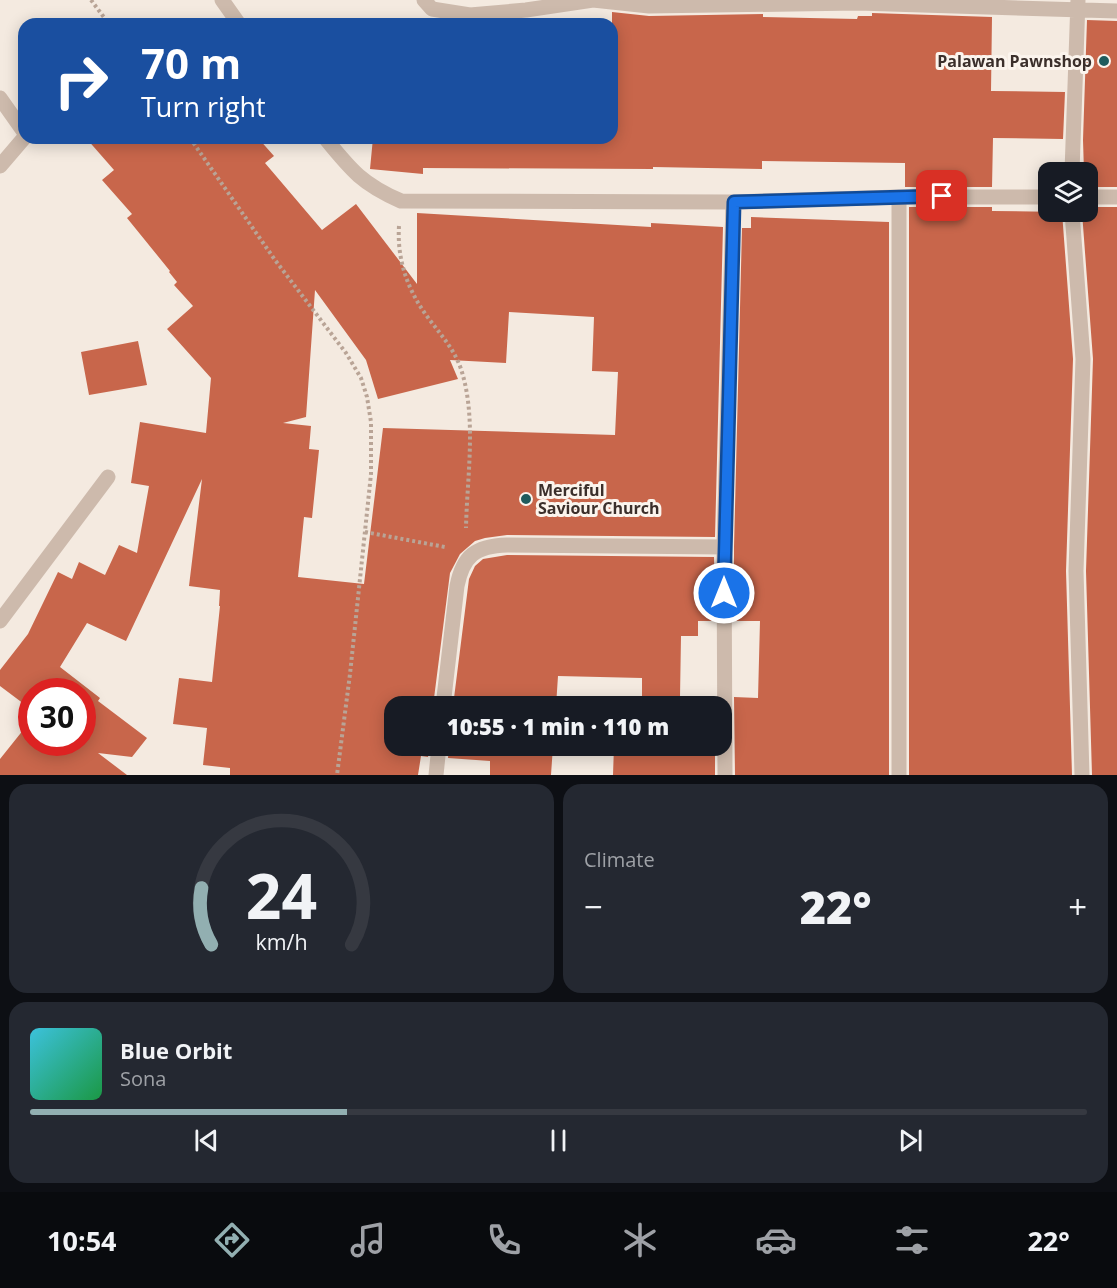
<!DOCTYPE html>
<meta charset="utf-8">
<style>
:root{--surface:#171b24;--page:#242831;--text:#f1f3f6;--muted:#9ea1a6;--line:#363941;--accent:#92afb1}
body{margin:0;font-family:"Open Sans",sans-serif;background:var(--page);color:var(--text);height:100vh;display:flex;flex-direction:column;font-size:22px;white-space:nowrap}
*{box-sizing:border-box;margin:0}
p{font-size:20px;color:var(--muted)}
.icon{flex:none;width:33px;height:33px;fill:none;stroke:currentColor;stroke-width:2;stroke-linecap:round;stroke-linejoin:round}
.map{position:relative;height:775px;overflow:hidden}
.side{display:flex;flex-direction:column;gap:9px;padding:9px;background:#0d0f14;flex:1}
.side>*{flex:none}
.hud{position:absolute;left:18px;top:18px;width:600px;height:126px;border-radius:18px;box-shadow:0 3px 15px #0003;background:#1a4fa0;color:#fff;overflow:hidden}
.controls{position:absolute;left:1038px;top:162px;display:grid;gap:12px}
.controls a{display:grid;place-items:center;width:60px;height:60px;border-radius:12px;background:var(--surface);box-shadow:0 3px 15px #0003;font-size:30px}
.speed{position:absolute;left:18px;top:678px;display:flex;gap:12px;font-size:30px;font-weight:700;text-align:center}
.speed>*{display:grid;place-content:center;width:78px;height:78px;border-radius:50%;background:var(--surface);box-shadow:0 3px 15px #0003;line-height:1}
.speed .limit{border:9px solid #d22;background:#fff;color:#111}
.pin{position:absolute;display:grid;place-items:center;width:51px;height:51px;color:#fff;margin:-26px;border-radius:12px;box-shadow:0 3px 9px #0006}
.me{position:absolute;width:66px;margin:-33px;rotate:0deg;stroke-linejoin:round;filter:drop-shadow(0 0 4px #0008)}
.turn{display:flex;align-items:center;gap:21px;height:126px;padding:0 24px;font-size:27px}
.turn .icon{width:78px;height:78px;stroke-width:2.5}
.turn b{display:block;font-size:42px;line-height:51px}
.big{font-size:45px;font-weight:800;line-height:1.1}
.side .card{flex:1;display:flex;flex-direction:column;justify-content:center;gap:9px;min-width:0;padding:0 21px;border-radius:18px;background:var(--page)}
.side .dial{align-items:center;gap:0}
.dial svg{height:156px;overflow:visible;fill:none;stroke:var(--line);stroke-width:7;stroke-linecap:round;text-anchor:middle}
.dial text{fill:var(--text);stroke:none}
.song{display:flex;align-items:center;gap:18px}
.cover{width:72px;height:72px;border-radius:9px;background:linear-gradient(135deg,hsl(190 70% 55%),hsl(140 70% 35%))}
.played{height:6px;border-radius:3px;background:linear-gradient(90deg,var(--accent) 30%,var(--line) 30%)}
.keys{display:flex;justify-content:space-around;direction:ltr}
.heat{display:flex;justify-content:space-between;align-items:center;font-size:33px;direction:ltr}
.side .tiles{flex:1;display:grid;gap:9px;grid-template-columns:1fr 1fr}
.card:last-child{grid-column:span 2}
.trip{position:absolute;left:384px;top:696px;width:348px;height:60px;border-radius:18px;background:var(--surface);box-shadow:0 3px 15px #0003;font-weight:800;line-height:60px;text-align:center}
.dock{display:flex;height:96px;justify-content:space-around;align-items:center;background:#090b0e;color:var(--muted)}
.dock .icon{width:42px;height:42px}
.dock .on{color:var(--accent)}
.dock b{font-size:27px;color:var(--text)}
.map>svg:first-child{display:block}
</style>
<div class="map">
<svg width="1117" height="775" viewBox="0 0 1117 775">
<rect width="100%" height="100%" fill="#f4eae0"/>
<!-- building -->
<path fill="#c8664b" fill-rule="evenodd" d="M612 12 649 16 763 14V17L857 19 858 16H872V13L992 17 991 91 1065 92 1063 139 993 138 992 187H905V163L762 161V169L653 167V169L423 168V174L370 169 373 138H612Z
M1087 20 1117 21V187H1088V172H1084L1083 140Z
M86 138H258L274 156 265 163 322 230 356 204 417 284V213L651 227V223L723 227 715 537 507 535 485 538 475 541 460 554 450 573 433 706H394V746H429L428 757 421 756 418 775H230V768L203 765 207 728 173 724 179 678 212 682 220 606H219L220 590 189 586 202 479 126 641 87 623 60 667 100 698 98 701 147 738 132 757 98 753 127 775H0V759L32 719V742H82V692H32V710L0 686V670L28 634 58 572 72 579 79 562 105 575 119 545 137 553 149 486 131 483 140 422 206 433 211 378 167 329 193 306 174 285 177 282 169 272 170 271 127 218 132 214 102 180 114 170ZM315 290 366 360 378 399 458 379 450 360 506 363 509 312 594 317 592 371 618 372 615 435 383 428 364 584 298 577 304 517 312 518 319 450 309 449 311 426 283 423 306 417Z
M909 207H992V211L1062 212 1073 359 1066 571 1072 775H909Z
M1088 207H1117V775H1092L1086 571 1093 359 1082 212H1088Z
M751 217 889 222V775H735L734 697 758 698 760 621H734V547L742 228H751Z
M138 341 147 385 89 395 81 352Z
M507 555 714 557 715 621H698V636H681L680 697H715V706H642V678L558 676 556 706H453L469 579 475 566 483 559Z
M449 746H553L551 775H490V761L448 758Z
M614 746H715V775H613Z"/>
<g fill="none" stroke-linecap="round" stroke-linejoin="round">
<!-- path -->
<path stroke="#b9a496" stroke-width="4" stroke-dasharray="3 3" stroke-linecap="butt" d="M91 0 109 24
M190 138 275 260 346 353 361 378 367 397 371 422V474L350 674 337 775
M399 226C397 257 406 286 424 312 437 331 453 346 461 369 477 418 467 476 466 528
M365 532 445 547"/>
<!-- minor -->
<path stroke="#cdbaac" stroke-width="15" d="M222 0 239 24
M424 0 432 9 470 15 526 10 593 0 649 6 858 3 1117 11
M0 98 24 132
M325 138C351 170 362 184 401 201L733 202 899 197H1048
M0 166 24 138
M1072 172 1078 0
M899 197V775
M1088 197H1117
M1072 212 1083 359 1076 571 1082 775
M0 621 108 477
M443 706 457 586C463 556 475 546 507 545L724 547
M436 775 439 746
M725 775 724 547 733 202"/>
</g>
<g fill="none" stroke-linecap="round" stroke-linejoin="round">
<defs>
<path id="route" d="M724 593 734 202 942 196"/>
</defs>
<!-- route casing -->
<use href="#route" stroke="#114b97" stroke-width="15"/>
<!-- route -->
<use href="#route" stroke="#1a73e8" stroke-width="10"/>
</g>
<!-- markers -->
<g fill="#1f5b5d" stroke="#fbf4ed" stroke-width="2">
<circle cx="1104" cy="61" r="6"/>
<circle cx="526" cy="499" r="6"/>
</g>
<g text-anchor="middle" stroke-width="6" stroke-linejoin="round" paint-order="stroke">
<!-- poi labels -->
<g font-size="16" font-weight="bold" fill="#3b2f2b" stroke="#fbf4ed" text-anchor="end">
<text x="1092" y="67">Palawan Pawnshop</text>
<text x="538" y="496" text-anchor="start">Merciful<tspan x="538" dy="18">Saviour Church</tspan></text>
</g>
</g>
</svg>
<div class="controls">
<a><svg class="icon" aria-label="layers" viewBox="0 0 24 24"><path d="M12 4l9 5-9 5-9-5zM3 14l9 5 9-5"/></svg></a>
</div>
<div class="speed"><div class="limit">30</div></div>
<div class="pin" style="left:942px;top:196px;background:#d93025"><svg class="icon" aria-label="arrive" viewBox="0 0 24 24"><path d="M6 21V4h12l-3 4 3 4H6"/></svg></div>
<svg class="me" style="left:724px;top:593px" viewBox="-20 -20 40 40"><circle r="17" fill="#1a73e8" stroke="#fff" stroke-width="3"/><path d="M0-11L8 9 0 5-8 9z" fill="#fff"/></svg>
<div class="trip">10:55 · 1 min · 110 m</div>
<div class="hud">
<div class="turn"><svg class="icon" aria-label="right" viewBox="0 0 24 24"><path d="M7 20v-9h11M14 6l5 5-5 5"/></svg><div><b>70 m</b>Turn right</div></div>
</div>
</div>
<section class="side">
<div class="tiles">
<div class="card dial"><svg viewBox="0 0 100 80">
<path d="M14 69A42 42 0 1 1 86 69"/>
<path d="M14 69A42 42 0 0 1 9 40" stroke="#92afb1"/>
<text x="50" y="56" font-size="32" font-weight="700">24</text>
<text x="50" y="72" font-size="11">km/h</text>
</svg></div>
<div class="card"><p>Climate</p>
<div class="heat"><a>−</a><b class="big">22°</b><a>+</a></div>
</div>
<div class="card">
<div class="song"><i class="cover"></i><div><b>Blue Orbit</b><p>Sona</p></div></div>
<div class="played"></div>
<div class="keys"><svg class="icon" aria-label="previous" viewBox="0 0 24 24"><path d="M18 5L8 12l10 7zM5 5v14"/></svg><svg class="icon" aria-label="pause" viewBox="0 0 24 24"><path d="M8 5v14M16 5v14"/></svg><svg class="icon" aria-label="next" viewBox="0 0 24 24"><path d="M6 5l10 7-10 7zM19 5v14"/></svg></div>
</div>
</div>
</section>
<nav class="dock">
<b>10:54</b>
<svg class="icon on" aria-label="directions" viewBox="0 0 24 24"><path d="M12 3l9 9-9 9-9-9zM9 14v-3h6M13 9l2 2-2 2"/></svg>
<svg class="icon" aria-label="music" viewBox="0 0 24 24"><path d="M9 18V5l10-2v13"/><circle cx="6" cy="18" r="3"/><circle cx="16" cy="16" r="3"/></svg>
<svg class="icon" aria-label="phone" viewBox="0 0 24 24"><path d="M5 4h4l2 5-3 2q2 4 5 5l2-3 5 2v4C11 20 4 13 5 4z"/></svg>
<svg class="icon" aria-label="climate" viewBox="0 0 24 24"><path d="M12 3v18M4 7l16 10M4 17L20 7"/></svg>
<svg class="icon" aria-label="car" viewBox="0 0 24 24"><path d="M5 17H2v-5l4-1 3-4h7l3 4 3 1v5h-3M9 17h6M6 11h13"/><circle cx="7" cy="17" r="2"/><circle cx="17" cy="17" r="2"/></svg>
<svg class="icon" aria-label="filters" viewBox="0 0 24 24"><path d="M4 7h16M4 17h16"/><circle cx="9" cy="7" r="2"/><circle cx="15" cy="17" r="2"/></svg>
<b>22°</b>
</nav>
